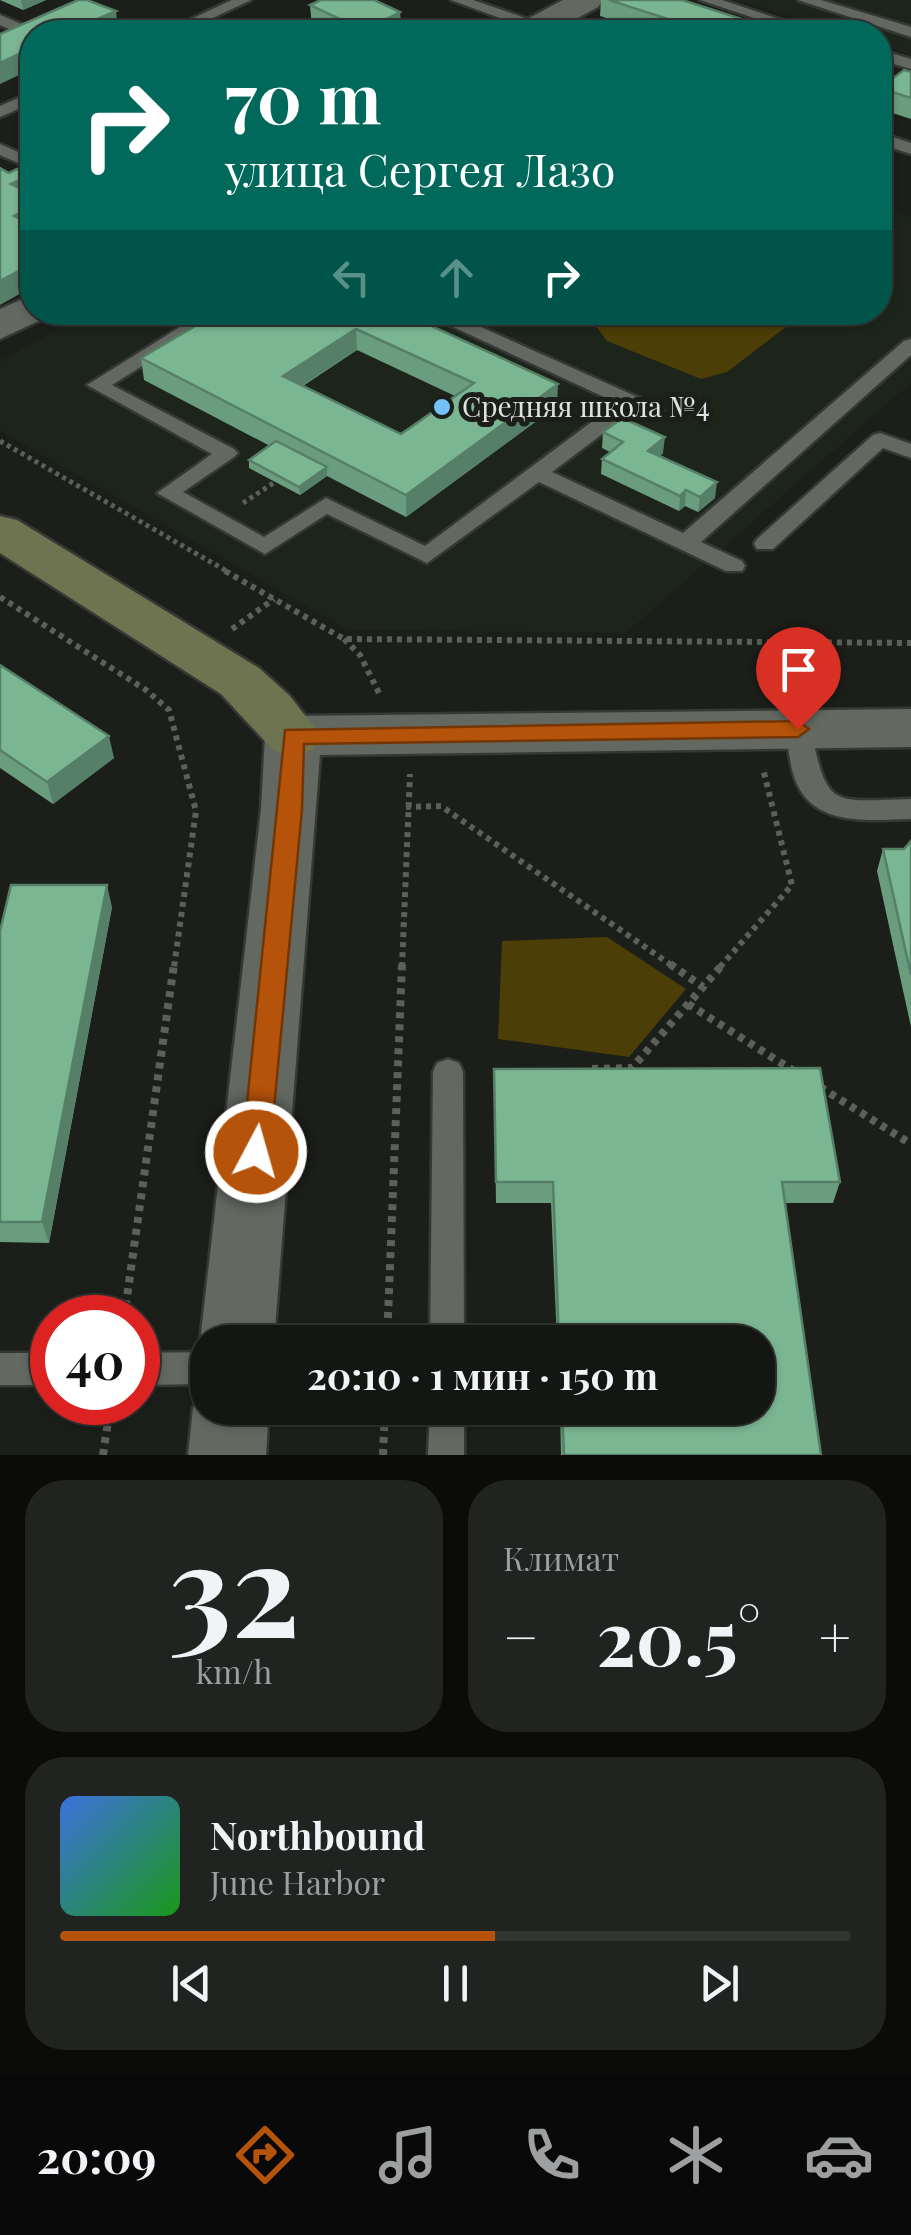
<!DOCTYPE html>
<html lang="ru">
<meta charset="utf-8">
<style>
:root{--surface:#141613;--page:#212321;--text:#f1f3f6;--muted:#9d9fa0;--line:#333533;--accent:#b45309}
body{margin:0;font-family:"Playfair Display",serif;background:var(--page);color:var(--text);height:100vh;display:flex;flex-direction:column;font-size:38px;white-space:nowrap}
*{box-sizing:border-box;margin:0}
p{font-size:32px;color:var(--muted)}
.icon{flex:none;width:55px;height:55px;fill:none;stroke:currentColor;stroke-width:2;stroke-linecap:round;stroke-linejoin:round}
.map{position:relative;height:1455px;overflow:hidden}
.sheet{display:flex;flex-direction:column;gap:25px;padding:25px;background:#0b0c0a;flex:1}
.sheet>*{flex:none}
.guide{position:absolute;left:20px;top:20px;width:872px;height:305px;border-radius:40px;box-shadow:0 2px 8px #0004,0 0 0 2px var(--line);background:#00695c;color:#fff;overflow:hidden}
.speed{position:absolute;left:30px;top:1295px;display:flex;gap:20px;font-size:50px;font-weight:700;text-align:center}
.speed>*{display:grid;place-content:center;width:130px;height:130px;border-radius:50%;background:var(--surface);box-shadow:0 2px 8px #0004,0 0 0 2px var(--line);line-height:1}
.speed .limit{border:15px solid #d22;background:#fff;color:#111}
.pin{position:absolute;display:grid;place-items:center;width:85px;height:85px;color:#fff;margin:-102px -42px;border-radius:50% 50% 50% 0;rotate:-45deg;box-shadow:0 0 10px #0007}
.pin .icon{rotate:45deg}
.me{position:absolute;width:110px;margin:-55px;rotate:6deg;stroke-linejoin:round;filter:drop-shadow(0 0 8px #0008)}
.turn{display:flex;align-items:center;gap:35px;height:210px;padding:0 40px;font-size:45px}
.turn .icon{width:130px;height:130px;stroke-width:2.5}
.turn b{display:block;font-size:70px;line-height:85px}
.lanes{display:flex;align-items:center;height:95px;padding:0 40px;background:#0003;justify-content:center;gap:50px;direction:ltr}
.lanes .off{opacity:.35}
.big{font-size:75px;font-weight:700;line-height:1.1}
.sheet .card{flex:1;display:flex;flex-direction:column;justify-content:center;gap:15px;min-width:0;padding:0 35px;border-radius:40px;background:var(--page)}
.sheet .dial{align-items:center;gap:0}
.dial b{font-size:130px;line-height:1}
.song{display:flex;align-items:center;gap:30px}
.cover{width:120px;height:120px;border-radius:15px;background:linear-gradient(135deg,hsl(220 70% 55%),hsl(120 70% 35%))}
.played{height:10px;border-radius:5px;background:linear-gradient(90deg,var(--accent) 55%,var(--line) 55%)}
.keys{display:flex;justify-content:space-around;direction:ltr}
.heat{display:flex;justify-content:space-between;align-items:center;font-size:55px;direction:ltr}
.sheet .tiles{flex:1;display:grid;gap:25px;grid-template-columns:1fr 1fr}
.card:last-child{grid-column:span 2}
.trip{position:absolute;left:190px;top:1325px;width:585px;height:100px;border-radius:40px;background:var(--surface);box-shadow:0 2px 8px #0004,0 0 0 2px var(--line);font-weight:700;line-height:100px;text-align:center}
.dock{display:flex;height:160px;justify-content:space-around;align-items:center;background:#080908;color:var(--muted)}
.dock .icon{width:70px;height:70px}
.dock .on{color:var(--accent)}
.dock b{font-size:45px;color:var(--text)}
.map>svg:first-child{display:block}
</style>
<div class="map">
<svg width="911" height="1455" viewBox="0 0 911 1455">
<rect width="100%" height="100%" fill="#1b1e19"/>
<!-- built -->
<path fill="#1d251a" d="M736 0H911V55L880 45V32H840Z
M880 206 911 217V383L626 633 348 630 0 431V361L88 313 880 312Z"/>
<!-- green -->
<path fill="#4b3e06" d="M609 313V312L804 313 727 372 701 379 607 341 596 326Z
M607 937 686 989 629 1057 498 1039 502 941Z"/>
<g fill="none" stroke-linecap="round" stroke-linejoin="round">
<defs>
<path id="service" d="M232 0H251L183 32H163Z
M451 0H473L540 23 547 17 585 32H563L545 26 538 32Z
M700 0H722L818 32H796Z
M798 0H821L911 27V37Z
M0 15 26 26 29 29 21 34 0 25Z
M880 50 911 59V69L880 60Z
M32 92V103L0 117V106Z
M880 133 911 143V154L880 144Z
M0 144 32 158V169L0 155Z
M204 312H227L112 385 234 449 238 453 234 457 183 492 264 537 326 498 425 546 617 403 421 312H447L660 407 663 411 653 417 634 410 552 472 683 533 904 341 911 339V355L701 542 742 561 745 566 742 571H726L539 482 427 563 327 514 265 554 157 493 212 454 87 385Z
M880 433 911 444V458L883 448 773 549H757L754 544 757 539 873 435Z
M798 720 811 729C827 810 832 801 911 799V819C872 820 816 827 797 784 789 767 789 747 785 729Z
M448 1059 459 1063 463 1072 464 1342H430L433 1072 437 1063Z
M208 1352V1384L138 1385V1353Z
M0 1353H52V1385H0Z
M430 1408H464V1455H428Z"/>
<path id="tertiary" d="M563 0H603L598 7 552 32H511L516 25Z
M32 295V312H50L47 317 0 339V309Z
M911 709V747L320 755 274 1342H208V1359L200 1342 261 809 265 736 273 722 293 716Z
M208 1380V1408H269L266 1455H188L193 1408Z"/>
<path id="secondary" d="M0 516 17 520 259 668 290 696 321 736 313 750 293 756 273 750 221 694 0 553Z"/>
</defs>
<!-- service casing -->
<use href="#service" stroke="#363835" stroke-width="5"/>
<!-- tertiary casing -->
<use href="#tertiary" stroke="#363835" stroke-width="5"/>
<!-- secondary casing -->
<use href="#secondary" stroke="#363835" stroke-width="5"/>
<!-- path-far2 -->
<path stroke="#5d5f5b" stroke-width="5" stroke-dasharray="4 4" stroke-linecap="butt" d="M0 441 230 573
M243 503 275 482"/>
<!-- path-far1 -->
<path stroke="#5d5f5b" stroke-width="6" stroke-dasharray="5 5" stroke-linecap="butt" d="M225 571 344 639 911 643
M0 597 146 690 169 710 196 811 174 967
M232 629 274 599
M344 639 360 655 379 693
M406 807 441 806 674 967
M402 967 410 774
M720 967 792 885 763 769"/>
<!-- path -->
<path stroke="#5d5f5b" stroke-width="8" stroke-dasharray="6 6" stroke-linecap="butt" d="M670 964 703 987
M688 1004 797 1073
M592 1069 632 1068 723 964
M820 1087 911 1144
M124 1318 174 964
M387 1342 402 964
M103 1455 111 1402
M383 1455 385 1408"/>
<!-- service -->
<use href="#service" fill="#636861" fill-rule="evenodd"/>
<!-- tertiary -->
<use href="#tertiary" fill="#636861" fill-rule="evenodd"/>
<!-- secondary -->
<use href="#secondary" fill="#6d744f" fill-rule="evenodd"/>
</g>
<!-- wall -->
<path fill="#6a9d7e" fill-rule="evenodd" d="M0 0H46L23 10Z
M601 0H682L783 32H649L600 16Z
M310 5 400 12 401 32H320L312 28Z
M911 72V119L880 109V87Z
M401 312 557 406 406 517 327 476 300 495 249 468V460L270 446 144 380 141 358ZM357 350 455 396 401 434 303 386Z
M603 432 663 453 660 456 715 498 698 512 685 506 679 511 601 474 602 459 610 452 602 448Z
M0 665 114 758 53 804 0 768Z
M911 841V1027L877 871 883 849H904Z
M112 907 49 1243 0 1242V931Z
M494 1069 840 1182 833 1203H785L821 1455H561L560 1408H758V1342H557L551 1203H496Z"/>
<!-- shaded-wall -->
<path fill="#567f67" d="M21 0H46L23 10Z
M116 11 118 30 114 32H68Z
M400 12 401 32H373V26Z
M32 48V69L0 84V63Z
M30 175 32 196 11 184Z
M32 206V229L14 216Z
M32 264V287L0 305V281Z
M356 329 357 350 284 397 283 376Z
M558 384 557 406 406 517V495Z
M665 437 663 453 647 466 648 451Z
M327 467V476L300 495 299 487Z
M717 482 715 498 698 512 700 497Z
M686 490 685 506 679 511 680 496Z
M109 736 114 758 53 804 47 782Z
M107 885 112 907 49 1243 42 1222Z"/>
<!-- building -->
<path fill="#7bb693" stroke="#567f67" stroke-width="2.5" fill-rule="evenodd" d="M78 0H87L116 11 68 32H32V48L0 63V34Z
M321 0H374L400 12 373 26 391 32H324L346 22 310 5Z
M609 0H682L783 32H708Z
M904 70 911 72V98L880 88Z
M0 168 9 173 17 169 30 175 11 184 32 194V206L14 216 32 225V264L0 281Z
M219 312H401L558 384 406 495 141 358ZM356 329 474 383 401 434 283 376Z
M622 418 665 437 648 451 717 482 700 497 686 490 680 496 602 459 623 442 603 432Z
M276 441 327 467 299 487 249 460Z
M0 665 109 736 47 782 0 750Z
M911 841V975L883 849H904Z
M11 885H107L42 1222H0V931Z
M820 1068 840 1182H782L821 1455H564L562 1408H758V1342H559L553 1182H496L494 1069Z"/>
<!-- route -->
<path fill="#b45309" stroke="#753606" stroke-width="2.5" d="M798 721 809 729 798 737 304 744 302 809 270 1152 266 1161 256 1164 246 1161 242 1152 285 730Z"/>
<!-- markers -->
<circle fill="#73c1f6" stroke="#1b1e19" stroke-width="4" cx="442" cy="407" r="10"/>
<g text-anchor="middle" stroke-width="10" stroke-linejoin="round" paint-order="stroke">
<!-- poi labels -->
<g font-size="28" fill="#e0e2df" stroke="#1b1e19" text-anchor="start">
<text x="462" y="417">Средняя школа №4</text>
</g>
</g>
</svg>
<div class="speed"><div class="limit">40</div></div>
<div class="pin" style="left:798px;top:729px;background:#d93025"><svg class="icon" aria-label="arrive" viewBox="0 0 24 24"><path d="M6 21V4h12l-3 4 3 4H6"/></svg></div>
<svg class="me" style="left:256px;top:1152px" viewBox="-20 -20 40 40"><circle r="17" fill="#b45309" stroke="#fff" stroke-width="3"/><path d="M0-11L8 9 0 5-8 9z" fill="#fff"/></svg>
<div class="trip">20:10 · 1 мин · 150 m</div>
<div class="guide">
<div class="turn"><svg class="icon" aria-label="right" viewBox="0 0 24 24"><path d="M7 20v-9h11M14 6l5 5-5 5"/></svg><div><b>70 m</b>улица Сергея Лазо</div></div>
<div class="lanes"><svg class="icon off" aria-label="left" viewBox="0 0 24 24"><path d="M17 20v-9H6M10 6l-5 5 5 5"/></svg><svg class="icon off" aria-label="ahead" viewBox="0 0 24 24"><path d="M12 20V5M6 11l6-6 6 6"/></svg><svg class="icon" aria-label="right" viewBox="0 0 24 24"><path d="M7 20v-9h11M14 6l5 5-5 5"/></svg></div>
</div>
</div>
<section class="sheet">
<div class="tiles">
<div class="card dial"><b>32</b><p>km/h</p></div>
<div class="card"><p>Климат</p>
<div class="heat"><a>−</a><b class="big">20.5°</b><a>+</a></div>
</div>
<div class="card">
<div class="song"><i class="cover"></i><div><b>Northbound</b><p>June Harbor</p></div></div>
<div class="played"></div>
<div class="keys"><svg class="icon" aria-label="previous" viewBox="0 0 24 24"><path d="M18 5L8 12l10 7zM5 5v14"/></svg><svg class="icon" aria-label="pause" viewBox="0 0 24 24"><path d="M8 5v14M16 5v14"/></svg><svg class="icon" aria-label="next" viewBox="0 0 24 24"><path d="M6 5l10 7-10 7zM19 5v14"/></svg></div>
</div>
</div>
</section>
<nav class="dock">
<b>20:09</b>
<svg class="icon on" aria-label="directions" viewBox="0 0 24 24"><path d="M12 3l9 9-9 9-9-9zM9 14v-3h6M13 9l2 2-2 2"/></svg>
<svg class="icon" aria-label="music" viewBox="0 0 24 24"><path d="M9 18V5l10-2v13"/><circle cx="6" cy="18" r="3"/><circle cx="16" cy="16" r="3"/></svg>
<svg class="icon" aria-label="phone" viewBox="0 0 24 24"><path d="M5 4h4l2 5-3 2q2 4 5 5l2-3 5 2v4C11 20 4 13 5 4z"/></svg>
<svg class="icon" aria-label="climate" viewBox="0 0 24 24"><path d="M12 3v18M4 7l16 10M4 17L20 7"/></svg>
<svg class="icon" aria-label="car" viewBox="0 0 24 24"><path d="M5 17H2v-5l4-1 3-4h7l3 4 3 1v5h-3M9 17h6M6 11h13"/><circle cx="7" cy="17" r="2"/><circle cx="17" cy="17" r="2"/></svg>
</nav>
